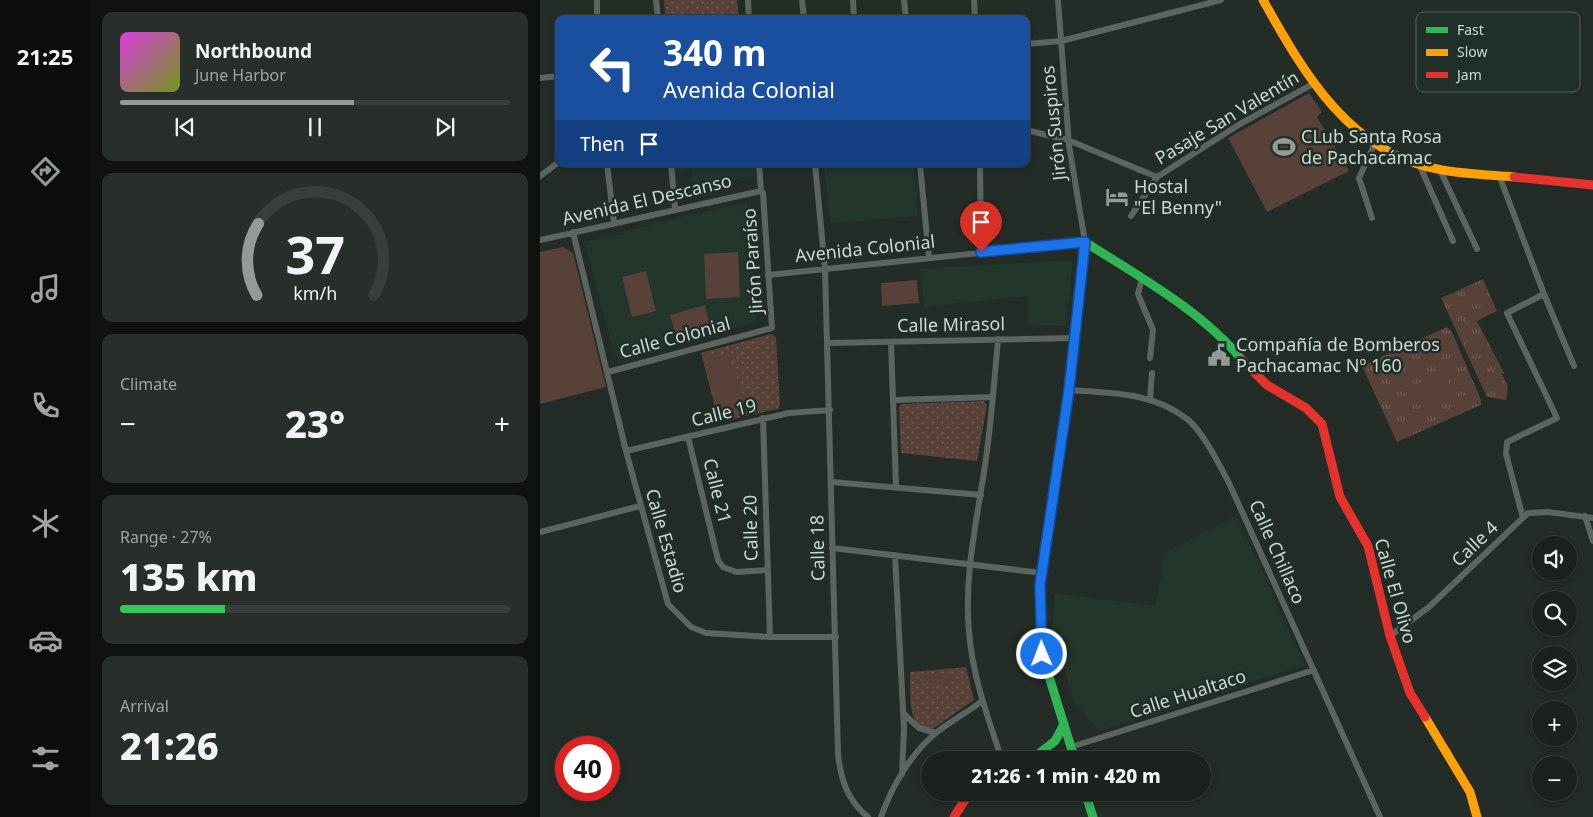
<!DOCTYPE html>
<meta charset="utf-8">
<style>
:root{--surface:#1b211d;--page:#282e2a;--text:#f1f3f6;--muted:#a0a3a4;--line:#393e3b;--accent:#929b96}
body{margin:0;font-family:"Noto Sans",sans-serif;background:var(--page);color:var(--text);height:100vh;display:flex;flex-direction:column;font-size:19px;white-space:nowrap}
*{box-sizing:border-box;margin:0}
p{font-size:16px;color:var(--muted)}
.icon{flex:none;width:28px;height:28px;fill:none;stroke:currentColor;stroke-width:2;stroke-linecap:round;stroke-linejoin:round}
.map{position:relative;flex:1;overflow:hidden}
.panel{display:flex;flex-direction:column;gap:12px;padding:12px;background:#0f1210;width:450px}
.panel>*{flex:none}
.banner{position:absolute;left:15px;top:15px;width:475px;height:152px;border-radius:10px;box-shadow:0 2px 8px #0003,0 0 0 1px var(--line);background:#1a4fa0;color:#fff;overflow:hidden}
.tools{position:absolute;left:992px;top:536px;display:grid;gap:10px}
.tools a{display:grid;place-items:center;width:45px;height:45px;border-radius:50%;background:var(--surface);box-shadow:0 2px 8px #0003,0 0 0 1px var(--line);font-size:25px}
.speed{position:absolute;left:15px;top:736px;display:flex;gap:10px;font-size:25px;font-weight:700;text-align:center}
.speed>*{display:grid;place-content:center;width:65px;height:65px;border-radius:50%;background:var(--surface);box-shadow:0 2px 8px #0003,0 0 0 1px var(--line);line-height:1}
.speed .limit{border:8px solid #d22;background:#fff;color:#111}
.pin{position:absolute;display:grid;place-items:center;width:42px;height:42px;color:#fff;margin:-51px -21px;border-radius:50% 50% 50% 0;rotate:-45deg;box-shadow:0 0 5px #0007}
.pin .icon{rotate:45deg}
.me{position:absolute;width:55px;margin:-28px;rotate:359deg;stroke-linejoin:round;filter:drop-shadow(0 0 4px #0008)}
.turn{display:flex;align-items:center;gap:18px;height:105px;padding:0 25px;font-size:22px}
.turn .icon{width:65px;height:65px;stroke-width:2.5}
.turn b{display:block;font-size:35px;line-height:42px}
.then{display:flex;align-items:center;height:48px;padding:0 25px;background:#0003;gap:10px;font-size:19px}
.big{font-size:38px;font-weight:800;line-height:1.1}
.panel .widget{flex:1;display:flex;flex-direction:column;justify-content:center;gap:8px;min-width:0;padding:0 18px;border-radius:10px;background:var(--page)}
.panel .dial{align-items:center;gap:0}
.dial svg{height:130px;overflow:visible;fill:none;stroke:var(--line);stroke-width:7;stroke-linecap:round;text-anchor:middle}
.dial text{fill:var(--text);stroke:none}
.song{display:flex;align-items:center;gap:15px}
.cover{width:60px;height:60px;border-radius:8px;background:linear-gradient(135deg,hsl(300 70% 55%),hsl(80 70% 35%))}
.played{height:5px;border-radius:2px;background:linear-gradient(90deg,var(--accent) 60%,var(--line) 60%)}
.keys{display:flex;justify-content:space-around;direction:ltr}
.heat{display:flex;justify-content:space-between;align-items:center;font-size:28px;direction:ltr}
.charge{height:8px;border-radius:4px;background:linear-gradient(90deg,#34c759 27%,var(--line) 0)}
.trip{position:absolute;left:381px;top:751px;width:290px;height:50px;border-radius:25px;background:var(--surface);box-shadow:0 2px 8px #0003,0 0 0 1px var(--line);font-weight:800;line-height:50px;text-align:center}
main{display:flex;flex:1;min-height:0}
.tabs{display:flex;flex-direction:column;width:90px;justify-content:space-around;align-items:center;background:#0b0d0c;color:var(--muted)}
.tabs .icon{width:35px;height:35px}
.tabs .active{color:var(--accent)}
.tabs b{font-size:22px;color:var(--text)}
.map>svg:first-child{display:block}
</style>
<main>
<nav class="tabs">
<b>21:25</b>
<svg class="icon active" aria-label="directions" viewBox="0 0 24 24"><path d="M12 3l9 9-9 9-9-9zM9 14v-3h6M13 9l2 2-2 2"/></svg>
<svg class="icon" aria-label="music" viewBox="0 0 24 24"><path d="M9 18V5l10-2v13"/><circle cx="6" cy="18" r="3"/><circle cx="16" cy="16" r="3"/></svg>
<svg class="icon" aria-label="phone" viewBox="0 0 24 24"><path d="M5 4h4l2 5-3 2q2 4 5 5l2-3 5 2v4C11 20 4 13 5 4z"/></svg>
<svg class="icon" aria-label="climate" viewBox="0 0 24 24"><path d="M12 3v18M4 7l16 10M4 17L20 7"/></svg>
<svg class="icon" aria-label="car" viewBox="0 0 24 24"><path d="M5 17H2v-5l4-1 3-4h7l3 4 3 1v5h-3M9 17h6M6 11h13"/><circle cx="7" cy="17" r="2"/><circle cx="17" cy="17" r="2"/></svg>
<svg class="icon" aria-label="filters" viewBox="0 0 24 24"><path d="M4 7h16M4 17h16"/><circle cx="9" cy="7" r="2"/><circle cx="15" cy="17" r="2"/></svg>
</nav>
<section class="panel">
<div class="widget">
<div class="song"><i class="cover"></i><div><b>Northbound</b><p>June Harbor</p></div></div>
<div class="played"></div>
<div class="keys"><svg class="icon" aria-label="previous" viewBox="0 0 24 24"><path d="M18 5L8 12l10 7zM5 5v14"/></svg><svg class="icon" aria-label="pause" viewBox="0 0 24 24"><path d="M8 5v14M16 5v14"/></svg><svg class="icon" aria-label="next" viewBox="0 0 24 24"><path d="M6 5l10 7-10 7zM19 5v14"/></svg></div>
</div>
<div class="widget dial"><svg viewBox="0 0 100 80">
<path d="M14 69A42 42 0 1 1 86 69"/>
<path d="M14 69A42 42 0 0 1 15 25" stroke="#929b96"/>
<text x="50" y="56" font-size="32" font-weight="700">37</text>
<text x="50" y="72" font-size="11">km/h</text>
</svg></div>
<div class="widget"><p>Climate</p>
<div class="heat"><a>−</a><b class="big">23°</b><a>+</a></div>
</div>
<div class="widget"><p>Range · 27%</p><b class="big">135 km</b><div class="charge"></div></div>
<div class="widget"><p>Arrival</p><b class="big">21:26</b></div>
</section>
<div class="map">
<svg width="1053" height="817" viewBox="0 0 1053 817">
<defs>
<pattern id="grass-tufts" width="24" height="20" patternUnits="userSpaceOnUse" patternTransform="scale(1.25)"><rect width="24" height="20" fill="#584138"/><path d="M3 7l-1-3M5 7V3M7 7l1-3M15 17l-1-3M17 17v-4M19 17l1-3" fill="none" stroke="#6f5c54"/></pattern>
<pattern id="park-dots" width="8" height="8" patternUnits="userSpaceOnUse" patternTransform="scale(1.25)"><rect width="8" height="8" fill="#584138"/><path d="M2 2h.1M6 6h.1" fill="none" stroke="#6f5c54" stroke-width="1.8" stroke-linecap="round"/></pattern>
</defs>
<rect width="100%" height="100%" fill="#242c27"/>
<!-- built -->
<path fill="#22362c" d="M133 164H215V175L154 189 151 172 135 174Z
M284 164H373L378 216 290 223Z
M207 202 217 321 81 360 74 355 44 241 83 234 85 231Z
M533 260 526 326 488 325 487 296 384 307 380 269Z
M697 516 765 665 559 731 535 705 513 630 514 593 616 606 624 553Z"/>
<!-- grass -->
<path fill="url(#grass-tufts)" d="M943 279 957 311 937 321 964 373 962 374 968 386 966 400 947 397 901 298Z
M907 327 912 332 941 400V405L857 442 823 368 826 364Z"/>
<!-- park -->
<path fill="url(#park-dots)" d="M124 0H197L199 19H125Z
M231 334 236 337 240 406 237 409 179 422 161 353Z
M444 401 447 405 437 461 361 453 359 408 361 404Z
M426 667 434 700 394 728C365 733 371 690 370 672Z"/>
<!-- pitch -->
<path fill="#584138" d="M769 93 782 112 777 117 809 171 727 212 688 138Z
M23 247 33 253 66 387 0 404V252Z
M198 252 200 297 166 299 164 254Z
M106 271 116 311 92 317 82 277Z
M377 280 379 303 342 306 341 283Z
M165 305 170 326 136 335 130 315Z
M905 340 910 352 888 361 883 349Z
M187 354 208 406 178 411 164 356Z
M904 372 911 390 878 405 870 387Z
M875 418 880 429 858 440 853 429Z
M409 673 410 684 380 688 378 677Z"/>
<g fill="none" stroke-linecap="round" stroke-linejoin="round">
<!-- street -->
<path stroke="#5c6460" stroke-width="6" d="M57 0V19
M116 0 118 19
M208 0 209 19
M262 0 264 19
M313 0 314 19
M364 0 366 19
M434 0 435 19
M486 44 521 41 681 0
M0 78 19 76
M486 130 528 140 617 177
M67 164 74 223
M131 164 135 209
M275 164 285 269 298 754C301 780 307 800 328 817
M380 164 389 258
M440 164 441 252
M879 164 913 241
M900 170 937 249
M959 175 1004 294 967 313 1017 418 967 442 966 454 983 518
M0 176 19 162
M591 216 617 177 700 124 773 84
M832 218 819 178 835 143
M33 232 86 451 128 604 151 627 166 633 230 637H296
M0 240 221 191
M228 275 545 242 529 145 518 0
M602 278 598 294 613 330 610 358
M1004 294 1034 366
M458 339C454 384 451 428 444 472 436 525 424 577 429 631 432 675 448 718 462 760
M351 342 356 487
M288 343 535 338
M68 372 232 328 223 193 221 191 219 164
M529 390C570 393 613 392 647 419 662 430 680 466 689 483L840 817
M353 400 453 397
M610 400 612 373
M223 418 230 637
M148 437 178 560 183 567 196 572 227 570
M86 451 249 413 290 410
M292 482 441 495
M1045 516 1053 541
M0 532 100 506
M292 548 502 573
M355 555 364 729 362 774
M850 636 889 607 988 513 1008 512 1053 518
M364 714 379 728 396 733
M531 747 774 670
M341 817C352 786 371 753 397 732 411 721 428 712 442 701"/>
<!-- fast -->
<path stroke="#30b455" stroke-width="9" d="M543 263 545 242C598 276 662 311 702 360
M506 545 500 585 502 654 535 760
M497 755 515 741 524 724
M545 792 553 817"/>
<!-- slow -->
<path stroke="#ff9f0a" stroke-width="9" d="M723 0C764 73 810 155 902 170 925 174 950 175 974 177
M885 717 930 792 937 817"/>
<!-- jam -->
<path stroke="#e5322d" stroke-width="9" d="M974 177 1053 185
M702 360 727 385 766 408 782 424 800 497 828 546 850 636 870 693 885 717
M506 545 529 390 543 263
M480 760 505 755 528 760
M414 817 430 792"/>
</g>
<g fill="none" stroke-linecap="round" stroke-linejoin="round">
<defs>
<path id="route" d="M441 252 545 242 529 390 500 585 502 654"/>
</defs>
<!-- route casing -->
<use href="#route" stroke="#114b97" stroke-width="12"/>
<!-- route -->
<use href="#route" stroke="#1a73e8" stroke-width="9"/>
</g>
<!-- icons -->
<defs>
<symbol id="stadium-bare" viewBox="-9 -9 18 18"><path d="M0-5a6.5 5 0 1 0 0 10a6.5 5 0 1 0 0-10ZM-3.5-1.8h7v3.6h-7Z" fill="#929b96" stroke="#202f27" stroke-width="2.5" paint-order="stroke"/></symbol>
<symbol id="hotel-bare" viewBox="-9 -9 18 18"><path d="M-6-4.5h1.5V1H6V5H4.5V3h-9V5H-6ZM-4 0a1.8 1.8 0 1 1 3.6 0ZM.5 0V-2.5h3Q6-2.5 6 0Z" fill="#929b96" stroke="#202f27" stroke-width="2.5" paint-order="stroke"/></symbol>
<symbol id="civic-bare" viewBox="-9 -9 18 18"><path d="M-.6-6.5H3V-4.5H.6V-3L4-1V1h2V6H-6V1h2V-1L-.6-3ZM-1.2 2.5V6h2.4V2.5Z" fill="#929b96" stroke="#202f27" stroke-width="2.5" paint-order="stroke"/></symbol>
</defs>
<g fill-rule="evenodd">
<use href="#stadium-bare" x="728" y="131" width="32" height="32"/>
<use href="#hotel-bare" x="561" y="181" width="32" height="32"/>
<use href="#civic-bare" x="663" y="339" width="32" height="32"/>
</g>
<g text-anchor="middle" stroke-width="5" stroke-linejoin="round" paint-order="stroke">
<!-- street labels -->
<g font-size="18" fill="#cdd7d1" stroke="#202f27">
<text transform="translate(687 118) rotate(-31)" y="6">Pasaje San Valentín</text>
<text transform="translate(514 123) rotate(-96)" y="6">Jirón Suspiros</text>
<text transform="translate(107 200) rotate(-13)" y="6">Avenida El Descanso</text>
<text transform="translate(325 249) rotate(-6)" y="6">Avenida Colonial</text>
<text transform="translate(213 261) rotate(-94)" y="6">Jirón Paraíso</text>
<text transform="translate(411 325) rotate(-1)" y="6">Calle Mirasol</text>
<text transform="translate(135 338) rotate(-15)" y="6">Calle Colonial</text>
<text transform="translate(184 413) rotate(-14)" y="6">Calle 19</text>
<text transform="translate(177 491) rotate(76)" y="6">Calle 21</text>
<text transform="translate(211 528) rotate(-91)" y="6">Calle 20</text>
<text transform="translate(126 541) rotate(74)" y="6">Calle Estadio</text>
<text transform="translate(935 544) rotate(-44)" y="6">Calle 4</text>
<text transform="translate(278 548) rotate(-91)" y="6">Calle 18</text>
<text transform="translate(737 552) rotate(66)" y="6">Calle Chillaco</text>
<text transform="translate(855 591) rotate(74)" y="6">Calle El Olivo</text>
<text transform="translate(648 694) rotate(-18)" y="6">Calle Hualtaco</text>
</g>
<!-- poi labels -->
<g font-size="18" fill="#cdd7d1" stroke="#202f27" text-anchor="start">
<text x="761" y="143">CLub Santa Rosa<tspan x="761" dy="21">de Pachacámac</tspan></text>
<text x="594" y="193">Hostal<tspan x="594" dy="21">"El Benny"</tspan></text>
<text x="696" y="351">Compañía de Bomberos<tspan x="696" dy="21">Pachacamac Nº 160</tspan></text>
</g>
</g>
<!-- legend -->
<rect x="876" y="12" width="164" height="80" rx="8" fill="#202f27" stroke="#54615a" stroke-width="1"/>
<rect x="886" y="27" width="22" height="6" fill="#30b455"/>
<rect x="886" y="49" width="22" height="7" fill="#ff9f0a"/>
<rect x="886" y="72" width="22" height="6" fill="#e5322d"/>
<g font-size="14" fill="#cdd7d1">
<text x="917" y="35">Fast</text>
<text x="917" y="57">Slow</text>
<text x="917" y="80">Jam</text>
</g>
</svg>
<div class="tools">
<a><svg class="icon" aria-label="sound" viewBox="0 0 24 24"><path d="M4 9h4l5-4v14l-5-4H4zM17 9q2 3 0 6"/></svg></a>
<a><svg class="icon" aria-label="search" viewBox="0 0 24 24"><circle cx="10" cy="10" r="6"/><path d="M15 15l6 6"/></svg></a>
<a><svg class="icon" aria-label="layers" viewBox="0 0 24 24"><path d="M12 4l9 5-9 5-9-5zM3 14l9 5 9-5"/></svg></a>
<a>+</a>
<a>−</a>
</div>
<div class="speed"><div class="limit">40</div></div>
<div class="pin" style="left:441px;top:252px;background:#d93025"><svg class="icon" aria-label="arrive" viewBox="0 0 24 24"><path d="M6 21V4h12l-3 4 3 4H6"/></svg></div>
<svg class="me" style="left:502px;top:654px" viewBox="-20 -20 40 40"><circle r="17" fill="#1a73e8" stroke="#fff" stroke-width="3"/><path d="M0-11L8 9 0 5-8 9z" fill="#fff"/></svg>
<div class="trip">21:26 · 1 min · 420 m</div>
<div class="banner">
<div class="turn"><svg class="icon" aria-label="left" viewBox="0 0 24 24"><path d="M17 20v-9H6M10 6l-5 5 5 5"/></svg><div><b>340 m</b>Avenida Colonial</div></div>
<div class="then">Then<svg class="icon" aria-label="arrive" viewBox="0 0 24 24"><path d="M6 21V4h12l-3 4 3 4H6"/></svg></div>
</div>
</div>
</main>
